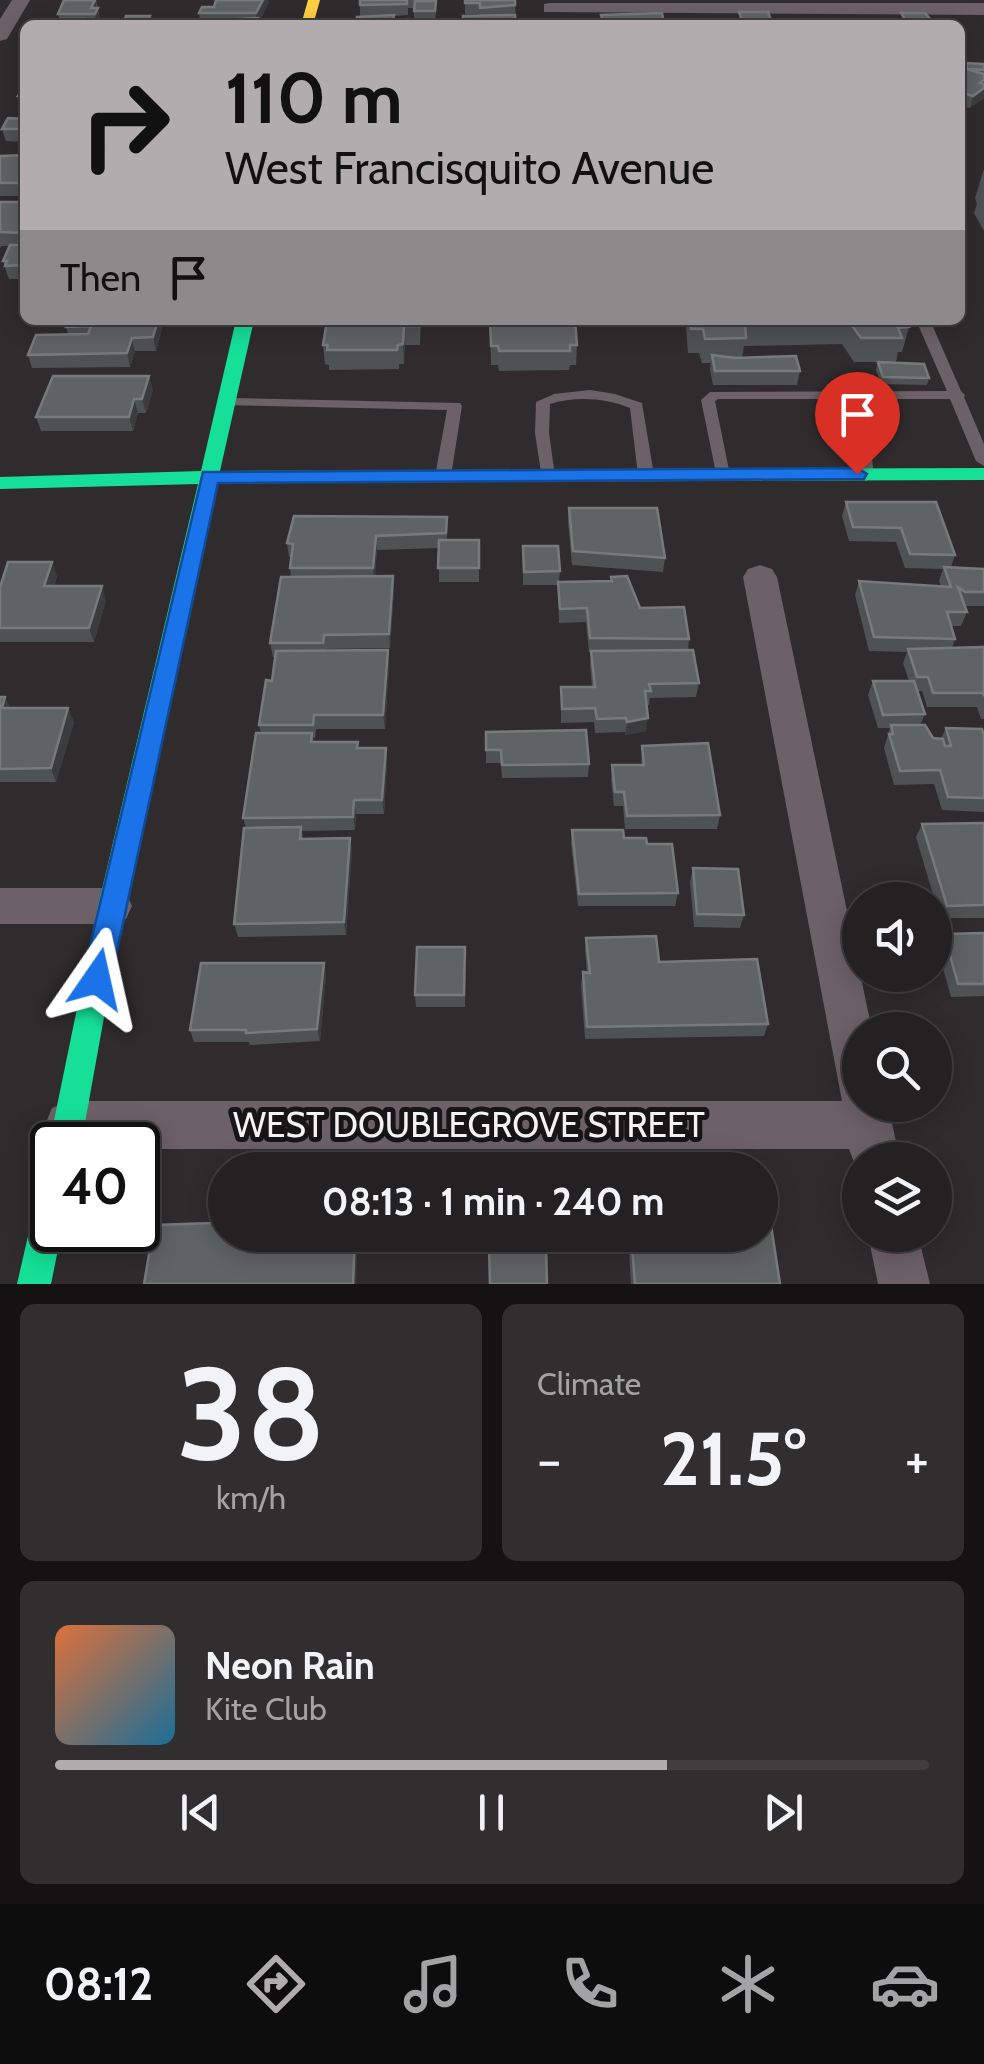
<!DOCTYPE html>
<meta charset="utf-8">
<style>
:root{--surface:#242122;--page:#302e2f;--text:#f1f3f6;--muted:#a3a3a5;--line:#413e40;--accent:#b1adaf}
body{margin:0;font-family:Cabin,sans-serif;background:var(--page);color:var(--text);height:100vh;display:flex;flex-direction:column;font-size:38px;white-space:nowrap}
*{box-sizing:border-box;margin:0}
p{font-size:32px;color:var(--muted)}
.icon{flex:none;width:55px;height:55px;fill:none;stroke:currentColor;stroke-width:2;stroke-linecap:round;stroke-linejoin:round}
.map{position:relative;height:1284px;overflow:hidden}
.side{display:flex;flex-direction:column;gap:20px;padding:20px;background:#141213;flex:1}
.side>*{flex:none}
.hud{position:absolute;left:20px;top:20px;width:945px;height:305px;border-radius:15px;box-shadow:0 5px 25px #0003,0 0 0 2px var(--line);background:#b1adaf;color:#111;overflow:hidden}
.tools{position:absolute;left:842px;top:882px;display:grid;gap:20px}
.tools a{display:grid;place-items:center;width:110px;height:110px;border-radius:50%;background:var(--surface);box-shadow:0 5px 25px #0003,0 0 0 2px var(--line);font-size:50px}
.speed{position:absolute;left:30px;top:1122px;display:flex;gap:20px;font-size:50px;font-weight:700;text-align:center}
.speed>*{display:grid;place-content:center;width:130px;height:130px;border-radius:50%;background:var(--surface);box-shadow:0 5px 25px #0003,0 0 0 2px var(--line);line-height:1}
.speed .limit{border:5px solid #111;border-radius:15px;background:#fff;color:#111}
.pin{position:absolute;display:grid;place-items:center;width:85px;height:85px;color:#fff;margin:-102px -42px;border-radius:50% 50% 50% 0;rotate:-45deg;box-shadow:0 0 10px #0007}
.pin .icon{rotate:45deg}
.me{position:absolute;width:110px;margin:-55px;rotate:11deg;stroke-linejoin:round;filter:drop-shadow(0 0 8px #0008)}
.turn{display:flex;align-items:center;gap:35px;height:210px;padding:0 40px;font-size:45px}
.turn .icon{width:130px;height:130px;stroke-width:2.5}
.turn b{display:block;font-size:70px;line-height:85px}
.then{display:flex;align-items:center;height:95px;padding:0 40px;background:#0003;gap:20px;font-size:38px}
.big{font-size:75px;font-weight:800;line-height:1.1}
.side .card{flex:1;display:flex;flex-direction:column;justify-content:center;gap:15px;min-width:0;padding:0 35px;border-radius:15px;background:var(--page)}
.side .dial{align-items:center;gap:0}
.dial b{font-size:130px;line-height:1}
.song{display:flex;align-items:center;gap:30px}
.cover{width:120px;height:120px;border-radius:15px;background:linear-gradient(135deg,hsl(20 70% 55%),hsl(200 70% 35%))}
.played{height:10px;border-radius:5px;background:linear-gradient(90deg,var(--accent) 70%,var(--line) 70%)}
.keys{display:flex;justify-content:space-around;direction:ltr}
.heat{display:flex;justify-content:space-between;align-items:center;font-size:55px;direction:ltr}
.side .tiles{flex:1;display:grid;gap:20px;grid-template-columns:1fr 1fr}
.card:last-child{grid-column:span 2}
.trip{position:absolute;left:208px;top:1152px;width:570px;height:100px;border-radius:50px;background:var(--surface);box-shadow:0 5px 25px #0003,0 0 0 2px var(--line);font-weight:800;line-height:100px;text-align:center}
.tabs{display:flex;height:160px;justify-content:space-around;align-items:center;background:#0e0d0e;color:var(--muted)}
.tabs .icon{width:70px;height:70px}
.tabs .current{color:var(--accent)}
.tabs b{font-size:45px;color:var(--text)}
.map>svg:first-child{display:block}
</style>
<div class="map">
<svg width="984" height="1284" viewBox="0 0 984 1284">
<rect width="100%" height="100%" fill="#302c2e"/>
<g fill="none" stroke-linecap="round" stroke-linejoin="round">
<!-- lane -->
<path fill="#6c6167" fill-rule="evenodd" d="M916 320H930L961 391 965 395 964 397 984 444V466L976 461 950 399H870L877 426 869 434 874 476 866 481 858 476 854 434 841 426 833 399H718L715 401 730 475 722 480 717 478 701 400 710 392 947 391ZM848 399H856L862 424 860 426 855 423Z
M590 390 615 394 642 403 654 475 651 478 646 480 638 475 630 408C605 398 576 396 550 404L549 433 555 476 552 479H542L535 433 536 402 554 394Z
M227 398 460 403 462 406 451 476 443 481 435 476 447 410 222 405 220 402Z"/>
<!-- street -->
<path fill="#6c6167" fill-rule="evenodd" d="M12 0H30L7 39 0 41V19Z
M550 3H984V15L544 12V4Z
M760 565 772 569 777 577 872 1030H860V1105H888L900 1160H860V1178L849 1149H138V1145L52 1142 45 1125 52 1108 69 1101H842L743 577 748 569Z
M0 888H111L126 893 132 906 126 919 111 924H0Z
M868 1235H918L930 1284H878Z"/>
<!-- fast -->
<path fill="#16e098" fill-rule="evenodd" d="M236 320H254L220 471 984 468V480L218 483 124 906 81 1145H52V1152L49 1145 98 906 198 484 0 489V477L201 471Z
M52 1185V1230H62L51 1284H17L36 1201 41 1190Z"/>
<!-- slow -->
<path fill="#ffcf43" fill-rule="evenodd" d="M308 0H320L313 25H301Z"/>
</g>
<!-- wall -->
<path fill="#4e5253" d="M96 0 100 19 97 25H59L60 21 58 14Z
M360 0H419L436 12 435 22H414V8H408V15L394 16V20L408 19V25H356L360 17Z
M465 0H515L516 25 480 16V14H465Z
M269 2 259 22V25H201L199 13 214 7Z
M966 63 984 64V98L970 108 965 107 964 111 960 114V74L964 71Z
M18 96H25V108H22Z
M25 119V142L6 141 2 129Z
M25 155V196H0V156Z
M984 169V231L974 213 977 204 975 198Z
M0 202H25V279H9L7 274 3 261 10 246H1L0 248Z
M327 320H421L420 345H405L404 364H399V369L329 370V365L325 364 323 345Z
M490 320 577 345 576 365H570L569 370 499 371 498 365H491Z
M680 320H907L909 327 902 352H898L896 362H854L842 344 744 346 742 358 800 371 797 385H713L710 369 711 363H702L699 353H688L686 327H681Z
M163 325 156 351H135L130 367 32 368 28 355 68 334 66 327Z
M878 362 929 378 927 385 881 384 876 370Z
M153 390 146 413H138L133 431H41L36 417Z
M846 502 955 555 951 567 984 569V606H965L967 612 961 626H951L955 639 952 648 984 647V719H981L977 707H927L922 691H917L925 714 920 725 933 738H941L946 728 984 736V812L942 810 934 784 894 785 884 748 890 728H878L868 695 873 681H909L903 663 907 652 869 651 855 595 859 581 941 586 939 581 943 569 905 568 896 542 849 541 842 516Z
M569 508 665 558 663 572 572 565 568 522Z
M447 517V540H479V582H439V548L377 550 375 576H393L394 590 390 648 326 649V651L389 664 385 729H316L315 738H313L314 742 359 748H386L387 762 384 814H356L355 830 302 831 303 838H350L352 851 346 935 238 937 234 924 246 828 243 818 261 733 259 725 272 681 275 657H273L270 643 291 577 290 568 291 557H289L287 543Z
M523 546 560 571 559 582 611 581V577L640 608 689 639 688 650 699 683 696 697 650 698 649 705H646V731L625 735V732L595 733 594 722 561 723V687H592L590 665 591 652H589L586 622 559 623 558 585H523Z
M57 576 54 586 106 600 94 642H0V587Z
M0 697 10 708 74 722 56 782H0Z
M486 732 589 764 588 777 502 778 501 763H486Z
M642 746 720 815 717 829H625L623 806H614L611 779 612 765H641Z
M984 823V918H940L916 837 922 824Z
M572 830 624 838 678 893 675 906H578L571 843Z
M693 868 744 915 740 928 694 927 690 882Z
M984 933V996L951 997 937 946 944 934Z
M586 938 659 962 768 1024 764 1036 585 1039 581 985 583 972 587 973 585 950Z
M465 947V1007H416L415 995Z
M324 963 326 976 320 1041 250 1045 249 1042H194L190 1030Z
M628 1235H760L780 1284H631Z"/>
<!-- shaded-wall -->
<path fill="#3a3c3d" d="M95 0 100 19 97 25 95 14 91 8Z
M263 0H268L269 2 259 22V25H256V13Z
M984 80V98L970 108 973 96 980 83Z
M967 99 964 111 960 114V104Z
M156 320H162L163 325 156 351 153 337Z
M404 326 405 345 404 364 403 344Z
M132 338 135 351 130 367 127 353Z
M149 376 153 390 146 413 142 399Z
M134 399 138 413 133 431 129 417Z
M376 536 377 550 374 582 373 568Z
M52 562 57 576 49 600 44 586Z
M393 576 394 590 390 648 389 634Z
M102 586 106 600 94 642 89 628Z
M388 650 389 664 385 729 383 715Z
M5 697 12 711 2 708Z
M68 708 74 722 56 782 51 768Z
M648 718 646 731 625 735 627 722Z
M386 748 387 762 384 814 382 800Z
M354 800 356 814 355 830 353 817Z
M350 838 352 851 346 935 344 922Z
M324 963 326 976 320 1041 317 1029Z
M355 1235H358L356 1284H353Z"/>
<!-- building -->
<path fill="#606364" stroke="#777a7b" stroke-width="2.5" d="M64 0H95L91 8H98L95 14H58Z
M216 0H263L256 13H199L202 7H214Z
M360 0H407V4L360 5Z
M465 0H515V5L480 8V3H465Z
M415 1H436L435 11H414Z
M739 12H768L772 23H795L796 25H727L725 20H742Z
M662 13 663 19 659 24 663 25H604L601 15Z
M901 13H925L935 25H880L878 21H906Z
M394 15 393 20 408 19 407 25H356L357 17Z
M515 15 516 25H463V16Z
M126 16H150L146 25H122Z
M258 18 256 25H206L208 21Z
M60 19H84L81 25H59Z
M966 63 984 64V70L967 69Z
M966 69 984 74V80L980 83 984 84V88L973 96 960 92V74Z
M25 86V96H18Z
M8 118 25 119V129H2Z
M25 155V176L21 183H0V156Z
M0 202H25V233L0 232Z
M10 245H25V265L5 266 7 261H3Z
M69 320H158L153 337 132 338 127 353 28 355 36 335 88 334 91 326 66 327Z
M327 320H419V326H404L403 344 398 345 397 350H327L328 345H323Z
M490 320H575L577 345H570V351H499L498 346H491Z
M691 320H907L909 327 898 328 902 338H861L848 320 745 321 746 338 705 339 703 329H691Z
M712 355 735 358 796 356 800 371H715Z
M878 362 924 364 929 378 883 377Z
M53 376H149L142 399H134L129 417H36Z
M846 502H936L955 555 910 554 901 528 853 527Z
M569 508H657L665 558 573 551Z
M294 516 447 517 446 533 376 536 373 568H290L293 544 287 543Z
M439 540H479V568H438Z
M523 546H558L560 571 524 572Z
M8 562H52L44 586H102L89 628H0V587Z
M944 567 984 569V592H965L958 587 967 612H947L955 639 874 637 859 581 951 587Z
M393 576 389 634 324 635 323 643H270L281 577Z
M627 576 640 608 684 607 689 639 590 638 587 608 560 609 558 582 612 581 611 577Z
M984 647V696L983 693H933L928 677H917L908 649Z
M388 650 383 715H314L313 725H259L266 680 272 681 276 651Z
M693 650 699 683 649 684 651 691H645L648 718 627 722 626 718 597 719 595 708 562 709 561 687H595L591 651Z
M873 681H914L925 714 883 715Z
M0 697H5L2 708H68L51 768 0 769Z
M891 725H925L933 738 943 739 945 746H951L946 728 982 729 984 736V798L948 797 940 770 900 771 889 734H893Z
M586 730 589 764 502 765 501 750H486V732Z
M256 733H312L311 742H358L357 748H386L382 800H354L353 817 243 818Z
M708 743 720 815 627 816 624 792H615L612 765H644L642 746Z
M984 823V905L947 906 922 824Z
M301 827 300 839 350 838 344 922 234 924 244 828Z
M572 830H623L624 838H646L647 844H672L678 893 579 894Z
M693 868 738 869 744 915 697 914Z
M984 933V984H958L944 934Z
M656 936 659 962 757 959 768 1024 587 1027 583 972 590 973 586 938Z
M417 947H465L464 995H415Z
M201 963H324L317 1029 246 1033V1030H190Z
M215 1217H225V1235H355L353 1284H144L154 1225 214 1223Z
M760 1218H770L780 1284H635L631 1235H760Z
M489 1246H546L547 1284H490Z"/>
<!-- route -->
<path fill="#1a73e8" stroke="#114b97" stroke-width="2.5" d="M857 468 867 474 864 479 218 483 111 979 107 988 97 992 87 988 82 979 203 472Z"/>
<g text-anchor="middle" stroke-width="10" stroke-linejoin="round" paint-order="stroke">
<!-- near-street labels -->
<g font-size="35" fill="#f6f2f4" stroke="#171516">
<text x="469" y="1137">WEST DOUBLEGROVE STREET</text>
</g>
</g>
</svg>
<div class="tools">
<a><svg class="icon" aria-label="sound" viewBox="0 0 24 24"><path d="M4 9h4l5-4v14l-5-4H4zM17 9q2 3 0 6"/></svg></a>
<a><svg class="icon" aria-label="search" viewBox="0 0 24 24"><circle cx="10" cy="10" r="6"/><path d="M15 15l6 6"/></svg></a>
<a><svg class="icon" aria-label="layers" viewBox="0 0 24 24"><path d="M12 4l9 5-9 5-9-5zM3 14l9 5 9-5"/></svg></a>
</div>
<div class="speed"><div class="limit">40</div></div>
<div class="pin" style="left:857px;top:474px;background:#d93025"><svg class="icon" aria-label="arrive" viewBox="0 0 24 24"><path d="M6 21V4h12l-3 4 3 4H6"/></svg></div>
<svg class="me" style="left:97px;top:979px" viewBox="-20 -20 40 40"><path d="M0-17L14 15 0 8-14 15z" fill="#1a73e8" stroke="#fff" stroke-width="4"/></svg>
<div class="trip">08:13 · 1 min · 240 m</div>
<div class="hud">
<div class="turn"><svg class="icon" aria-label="right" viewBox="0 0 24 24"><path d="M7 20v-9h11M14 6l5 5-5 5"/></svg><div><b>110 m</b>West Francisquito Avenue</div></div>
<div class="then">Then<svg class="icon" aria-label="arrive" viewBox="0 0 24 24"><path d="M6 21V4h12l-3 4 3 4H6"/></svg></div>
</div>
</div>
<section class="side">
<div class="tiles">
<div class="card dial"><b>38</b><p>km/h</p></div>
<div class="card"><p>Climate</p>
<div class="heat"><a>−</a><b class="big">21.5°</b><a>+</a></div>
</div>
<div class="card">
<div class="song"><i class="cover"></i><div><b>Neon Rain</b><p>Kite Club</p></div></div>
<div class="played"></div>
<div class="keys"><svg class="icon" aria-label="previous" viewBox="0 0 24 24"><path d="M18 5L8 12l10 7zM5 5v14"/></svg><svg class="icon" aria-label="pause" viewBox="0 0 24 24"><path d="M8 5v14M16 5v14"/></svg><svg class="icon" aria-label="next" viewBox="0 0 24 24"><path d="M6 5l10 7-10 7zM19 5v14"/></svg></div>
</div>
</div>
</section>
<nav class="tabs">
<b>08:12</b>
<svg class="icon current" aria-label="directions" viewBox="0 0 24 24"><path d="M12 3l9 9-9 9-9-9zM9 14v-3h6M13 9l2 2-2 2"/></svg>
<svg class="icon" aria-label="music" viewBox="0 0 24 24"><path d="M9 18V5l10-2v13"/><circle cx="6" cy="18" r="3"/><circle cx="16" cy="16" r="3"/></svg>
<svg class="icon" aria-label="phone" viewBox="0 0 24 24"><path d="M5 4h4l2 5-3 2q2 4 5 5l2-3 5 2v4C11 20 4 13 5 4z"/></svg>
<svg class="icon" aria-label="climate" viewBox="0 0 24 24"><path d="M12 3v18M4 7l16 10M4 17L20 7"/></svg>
<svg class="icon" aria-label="car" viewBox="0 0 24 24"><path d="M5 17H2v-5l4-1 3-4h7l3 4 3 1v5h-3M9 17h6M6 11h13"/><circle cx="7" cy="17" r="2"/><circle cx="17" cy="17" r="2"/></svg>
</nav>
